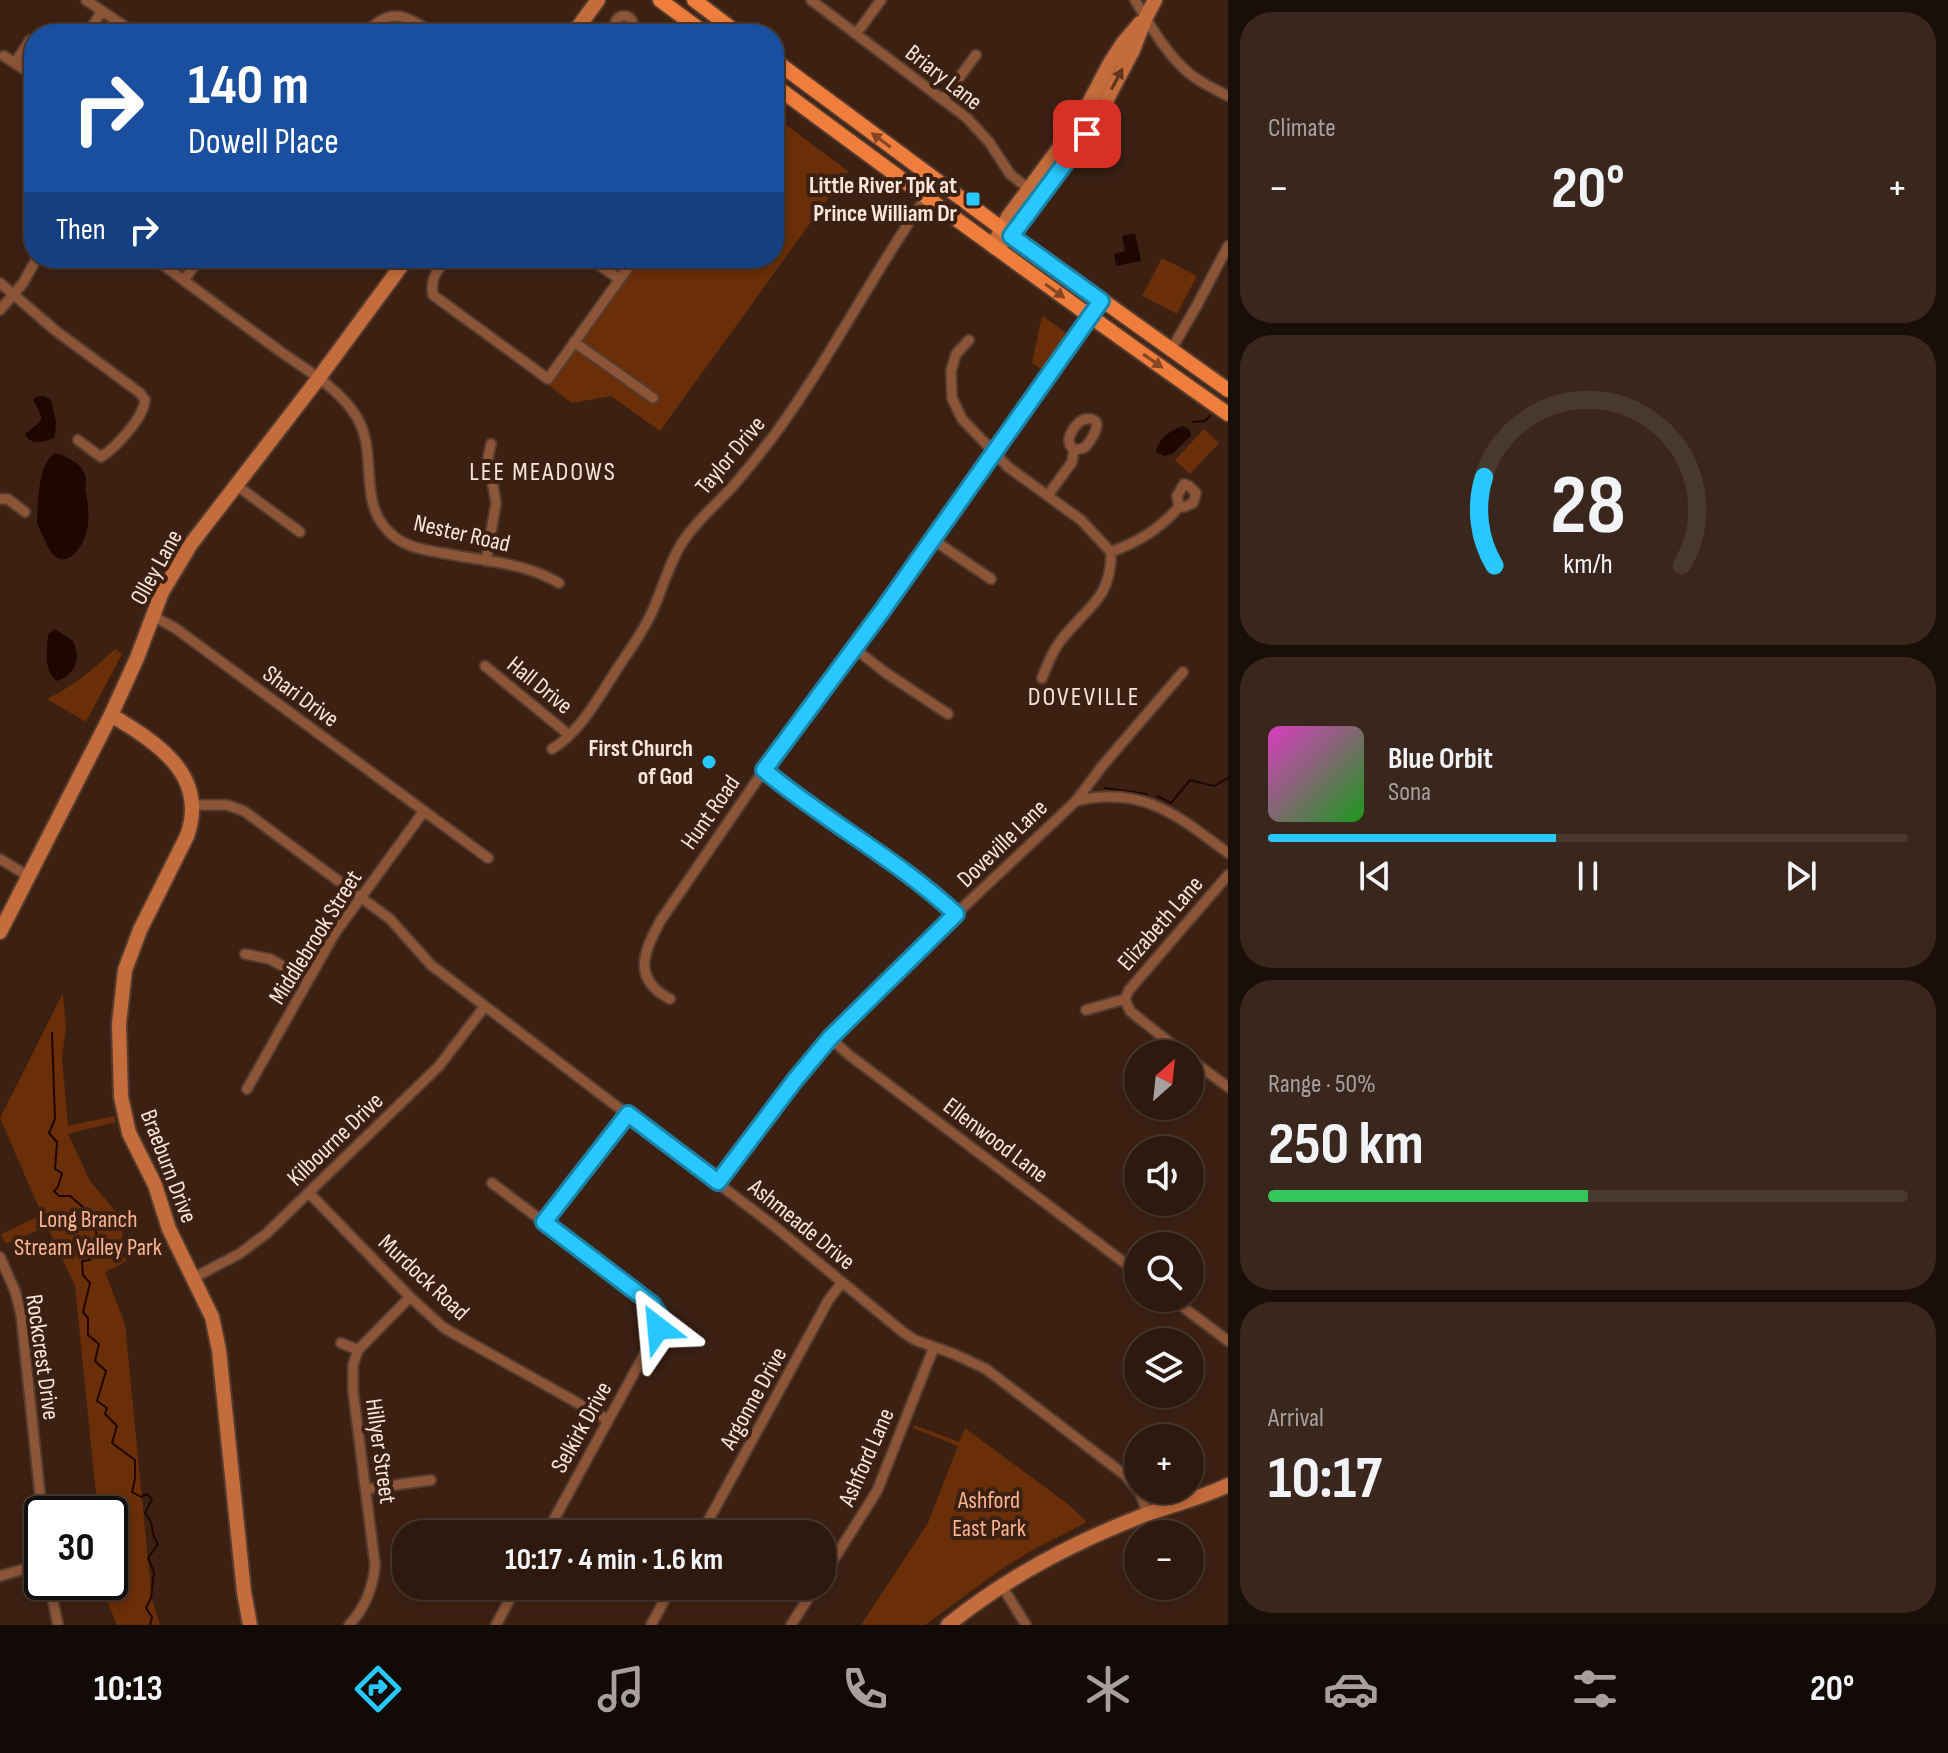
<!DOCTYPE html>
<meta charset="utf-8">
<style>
:root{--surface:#2d190e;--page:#39261c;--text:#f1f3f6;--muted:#a7a09e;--line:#48382e;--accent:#28c8ff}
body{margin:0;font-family:"Sofia Sans Condensed",sans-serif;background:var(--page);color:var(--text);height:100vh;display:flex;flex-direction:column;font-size:30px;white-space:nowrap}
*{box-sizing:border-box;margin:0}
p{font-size:26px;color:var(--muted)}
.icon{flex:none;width:44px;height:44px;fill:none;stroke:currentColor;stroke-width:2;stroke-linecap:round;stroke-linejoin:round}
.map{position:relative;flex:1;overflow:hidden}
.side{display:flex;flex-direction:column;gap:12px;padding:12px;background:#190e08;width:720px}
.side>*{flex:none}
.top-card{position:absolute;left:24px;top:24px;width:760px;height:244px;border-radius:32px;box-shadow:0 4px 12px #0003,0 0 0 2px var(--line);background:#1a4fa0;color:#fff;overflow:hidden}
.needle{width:52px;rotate:27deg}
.buttons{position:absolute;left:1124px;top:1040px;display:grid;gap:16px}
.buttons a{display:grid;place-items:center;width:80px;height:80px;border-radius:50%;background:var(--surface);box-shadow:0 4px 12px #0003,0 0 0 2px var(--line);font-size:40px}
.speed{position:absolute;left:24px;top:1496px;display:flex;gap:16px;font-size:40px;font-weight:700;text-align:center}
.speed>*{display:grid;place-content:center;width:104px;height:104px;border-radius:50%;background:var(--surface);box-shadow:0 4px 12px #0003,0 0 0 2px var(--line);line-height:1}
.speed .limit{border:4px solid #111;border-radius:12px;background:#fff;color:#111}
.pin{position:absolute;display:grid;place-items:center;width:68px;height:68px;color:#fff;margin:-34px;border-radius:16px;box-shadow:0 4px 12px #0006}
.me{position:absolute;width:88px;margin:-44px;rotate:331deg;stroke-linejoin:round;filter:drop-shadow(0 0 6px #0008)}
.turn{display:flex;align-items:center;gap:28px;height:168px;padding:0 32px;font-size:36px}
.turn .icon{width:104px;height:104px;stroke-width:2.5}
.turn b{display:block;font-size:56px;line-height:68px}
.then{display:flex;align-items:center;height:76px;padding:0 32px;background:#0003;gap:16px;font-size:30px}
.big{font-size:60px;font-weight:700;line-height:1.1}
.side .widget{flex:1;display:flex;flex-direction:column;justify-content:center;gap:12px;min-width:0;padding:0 28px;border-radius:32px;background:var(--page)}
.side .dial{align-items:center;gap:0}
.dial svg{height:208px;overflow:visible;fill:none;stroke:var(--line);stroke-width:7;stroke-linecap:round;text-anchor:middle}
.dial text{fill:var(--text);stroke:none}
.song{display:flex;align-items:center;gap:24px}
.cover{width:96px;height:96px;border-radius:12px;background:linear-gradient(135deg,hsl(310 70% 55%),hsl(120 70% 35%))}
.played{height:8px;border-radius:4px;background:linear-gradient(90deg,var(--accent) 45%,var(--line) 45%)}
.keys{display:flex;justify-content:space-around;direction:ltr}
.heat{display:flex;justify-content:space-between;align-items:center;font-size:44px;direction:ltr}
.charge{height:12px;border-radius:6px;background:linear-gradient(90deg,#34c759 50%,var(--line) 0)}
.trip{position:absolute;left:392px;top:1520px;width:444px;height:80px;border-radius:32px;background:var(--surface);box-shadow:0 4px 12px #0003,0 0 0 2px var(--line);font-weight:700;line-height:80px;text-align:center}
.tab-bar{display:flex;height:128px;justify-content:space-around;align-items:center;background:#120a06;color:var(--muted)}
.tab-bar .icon{width:56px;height:56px}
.tab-bar .on{color:var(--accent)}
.tab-bar b{font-size:36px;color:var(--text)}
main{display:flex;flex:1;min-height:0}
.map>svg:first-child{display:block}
</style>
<main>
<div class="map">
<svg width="1228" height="1625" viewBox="0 0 1228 1625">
<rect width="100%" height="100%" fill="#3c2113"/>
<!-- green -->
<path fill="#6a2e08" d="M774 116 848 171 660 431 611 396 572 403 547 384 635 259 640 261 643 258H774Z
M1162 258 1197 276 1177 314 1142 296Z
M1042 316 1065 332 1067 336 1065 341 1044 371 1032 363Z
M1204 429 1219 443 1190 474 1175 460Z
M115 649 122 654 86 722 47 699C73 686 94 669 115 649Z
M63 993 66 1027 62 1058 68 1126 114 1116 116 1122 68 1134 90 1181 123 1220 121 1254 127 1261 105 1272 125 1324 152 1600 160 1625H117L106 1599 105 1582H110V1514H98L75 1286 47 1226 6 1244 1 1234 42 1215 0 1118Z
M914 1425 959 1442 965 1428 1069 1505 1087 1522 1031 1551 1000 1570 925 1625H861L928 1523 958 1446 913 1428Z"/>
<!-- water -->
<path fill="#1f0600" d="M1135 233 1141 261 1116 266 1114 254 1125 251 1122 236Z
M44 396 51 400 56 422 55 437C46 443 28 445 25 434 42 419 47 424 33 400L36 397Z
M1183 426 1190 430 1191 436 1172 454 1164 456 1156 452C1158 438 1171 430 1183 426Z
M55 453C67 456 86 465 86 480 86 484 85 488 86 492 88 504 90 518 87 530 82 552 61 575 47 545 44 537 39 530 37 522 38 503 38 463 55 453Z
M55 629 73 641C81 659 76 674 57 681 43 670 47 651 48 634Z"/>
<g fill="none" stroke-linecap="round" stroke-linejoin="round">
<!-- stream -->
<path stroke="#1f0600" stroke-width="2" d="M1193 422 1205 421 1210 416
M1105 788 1147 794
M1157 796 1171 803 1190 780 1214 786 1228 778
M52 1033 55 1119 49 1133 57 1142 55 1169 62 1173 58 1187 54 1191 59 1196H70L83 1207 77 1219 79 1229 88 1227 96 1230 97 1249 90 1260 82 1261 83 1275 90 1283 83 1312 88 1318V1335L99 1344 95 1361 106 1371 97 1401 107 1408 105 1414 117 1426 112 1443 135 1460V1479L132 1492 141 1497 147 1494 152 1499 145 1513C156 1525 149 1533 158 1544L148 1558 154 1572 151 1598 146 1608 152 1617 150 1625"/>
<defs>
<path id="street" d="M86 0 136 34
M811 0 967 118 989 142 1010 174 1030 190
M1135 0C1150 25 1166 54 1189 73 1200 83 1215 89 1228 96
M615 25a9 9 0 1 1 18 0a9 9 0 1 1-18 0Z
M87 34 102 11
M366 34C388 6 408 15 433 34
M856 34 881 0
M4 56 34 76
M15 63 30 40
M943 99 976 55
M34 131V143
M154 258C196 290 239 321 281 352 305 369 335 386 352 410 384 452 351 504 396 538 410 548 426 550 442 553 482 561 524 562 559 583
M446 258C437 272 430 278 433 295L548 379 635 258
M589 258 619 279
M184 280 200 258
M0 283 56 331 140 393 145 400C143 419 116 447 101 457L78 440
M0 310 23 283 37 258
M969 340 956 354 951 371 952 398 962 419 1008 467 1081 520 1111 552C1112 601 1084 608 1059 643 1051 654 1047 666 1042 678
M574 342 653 398
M1171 350 1196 307 1228 246
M236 485 300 532
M1048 495 1072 462 1074 450 1084 448C1090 442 1108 417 1086 419 1077 420 1066 437 1070 445 1071 447 1073 449 1074 450
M0 499H8L25 512
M932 539 991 579
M1111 552C1140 541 1158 530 1179 507H1184L1193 503 1196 493 1189 486 1184 484 1177 496 1179 507
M486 561 496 503 488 458 491 444
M153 616 175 628 488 858
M854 648 886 673 948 714
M485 666 569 735
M552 749C580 732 599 697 617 669 629 651 643 632 652 612 663 588 669 562 684 540 698 519 717 504 733 486 748 469 762 451 775 434 834 353 878 263 937 182
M764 770C825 821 897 859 956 914
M1076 801C1143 785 1178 816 1228 853
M193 805H227L244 811 390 919 431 965 774 1226 904 1333 915 1340 954 1354 986 1369 1126 1476 1140 1493 1148 1514
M0 859 28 876
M245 954 270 959 308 980
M670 999C632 979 643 952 661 920L764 770 882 611 1101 301
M1086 1010 1125 999
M830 1038 849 1055 1138 1273
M1184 1054 1130 1011 1125 999 1129 990 1228 875
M1190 1059 1228 1087
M247 1089 335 933 424 811
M718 1182 795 1080 830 1038 956 914 1076 801 1103 765 1183 672
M492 1183 652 1304 660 1316 656 1333 546 1534
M309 1193 410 1297 444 1328 608 1420
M544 1222 628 1114
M0 1257 15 1291 21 1314 42 1514
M193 1278 239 1254 266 1234 439 1066 485 1006
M1171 1298 1228 1341
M341 1343 358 1350
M367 1489 431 1480
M701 1534 828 1301 842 1282
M0 1576 42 1564
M822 1578 877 1491 934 1347
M49 1582 58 1625
M1002 1586 1026 1625
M349 1625C365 1608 373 1588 375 1565L353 1391V1365L358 1350 410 1297
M496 1625 517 1586
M651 1625 672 1586
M791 1625 816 1586"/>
<path id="secondary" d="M573 34 598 0
M997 238 1008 217 1080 120 1110 63 1123 43 1140 23
M994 247 1011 236 1097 118 1133 50 1146 17 1155 0
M111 715C156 742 209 775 187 836L140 930 125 970 119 1024 121 1097 129 1133 155 1185 169 1229 212 1317 219 1350 244 1592 250 1625
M0 932 111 715 137 658 162 592 191 544 318 379 407 258
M948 1625C1007 1577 1076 1541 1147 1514 1174 1504 1202 1498 1228 1485"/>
<path id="primary" d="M660 0 706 34
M694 0 739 34
M774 60 1001 228 1228 390
M774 85C924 196 1075 307 1228 414"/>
</defs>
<!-- street casing -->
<use href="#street" stroke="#563c2f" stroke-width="13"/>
<!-- secondary casing -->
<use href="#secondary" stroke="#563c2f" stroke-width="18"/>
<!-- primary casing -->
<use href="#primary" stroke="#563c2f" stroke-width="18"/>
<!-- street -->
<use href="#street" stroke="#8d5538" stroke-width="9"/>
<!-- secondary -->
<use href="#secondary" stroke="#c46c3b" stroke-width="14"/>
<!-- primary -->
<use href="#primary" stroke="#ef7d3b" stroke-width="14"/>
</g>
<!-- one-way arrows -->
<defs><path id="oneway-solid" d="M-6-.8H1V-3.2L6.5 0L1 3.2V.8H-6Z" transform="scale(2)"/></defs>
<use fill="#5e341d" href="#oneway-solid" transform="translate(1117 79) rotate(-62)"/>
<g fill="#844623">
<use href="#oneway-solid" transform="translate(881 140) rotate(-143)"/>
<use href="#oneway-solid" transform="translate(1055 291) rotate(36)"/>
<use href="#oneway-solid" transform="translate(1153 361) rotate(35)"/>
</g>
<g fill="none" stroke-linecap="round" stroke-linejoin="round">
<defs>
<path id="route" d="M658 1328 660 1316 652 1304 544 1222 628 1114 718 1182 795 1080 830 1038 956 914C897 859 825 821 764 770L882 611 1101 301 1011 236 1087 134"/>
</defs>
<!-- route casing -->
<use href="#route" stroke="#1a82a6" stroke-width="20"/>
<!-- route -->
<use href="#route" stroke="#28c8ff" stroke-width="14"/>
</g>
<!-- markers -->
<g fill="#28c8ff" stroke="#3c2113" stroke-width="3">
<rect x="965" y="191" width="16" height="16" rx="4"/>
<circle cx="709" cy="762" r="8"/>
</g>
<g text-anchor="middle" stroke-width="8" stroke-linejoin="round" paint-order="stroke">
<!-- street labels -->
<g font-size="24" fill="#f8e5dc" stroke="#3c2113">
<text transform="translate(944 77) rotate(38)" y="8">Briary Lane</text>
<text transform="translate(730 455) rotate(-50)" y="8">Taylor Drive</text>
<text transform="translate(462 533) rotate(13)" y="8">Nester Road</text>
<text transform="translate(156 567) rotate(-61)" y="8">Olley Lane</text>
<text transform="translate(540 685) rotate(39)" y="8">Hall Drive</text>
<text transform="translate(301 696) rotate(36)" y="8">Shari Drive</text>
<text transform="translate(710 812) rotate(-55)" y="8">Hunt Road</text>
<text transform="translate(1002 843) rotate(-44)" y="8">Doveville Lane</text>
<text transform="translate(1160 923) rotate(-49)" y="8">Elizabeth Lane</text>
<text transform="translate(315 937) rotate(-58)" y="8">Middlebrook Street</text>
<text transform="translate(335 1139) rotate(-44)" y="8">Kilbourne Drive</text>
<text transform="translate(996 1140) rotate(37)" y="8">Ellenwood Lane</text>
<text transform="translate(169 1166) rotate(69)" y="8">Braeburn Drive</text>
<text transform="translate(802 1224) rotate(39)" y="8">Ashmeade Drive</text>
<text transform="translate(424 1277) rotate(43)" y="8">Murdock Road</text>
<text transform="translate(43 1357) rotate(82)" y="8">Rockcrest Drive</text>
<text transform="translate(753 1398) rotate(-61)" y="8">Argonne Drive</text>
<text transform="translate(581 1427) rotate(-61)" y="8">Selkirk Drive</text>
<text transform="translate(381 1451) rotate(82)" y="8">Hillyer Street</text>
<text transform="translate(866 1457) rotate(-66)" y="8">Ashford Lane</text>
</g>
<!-- poi labels -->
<g font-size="24" font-weight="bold" fill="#f8e5dc" stroke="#3c2113" text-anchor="end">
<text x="957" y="193">Little River Tpk at<tspan x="957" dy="28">Prince William Dr</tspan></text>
<text x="693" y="756">First Church<tspan x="693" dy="28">of God</tspan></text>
</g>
<!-- park labels -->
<g font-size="24" fill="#fbb491" stroke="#3c2113">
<text x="88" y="1227">Long Branch<tspan x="88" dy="28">Stream Valley Park</tspan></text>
<text x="989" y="1508">Ashford<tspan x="989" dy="28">East Park</tspan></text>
</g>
<!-- neighbourhood labels -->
<g font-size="26" letter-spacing="2" fill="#f8e5dc" stroke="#3c2113">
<text x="543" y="480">LEE MEADOWS</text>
<text x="1084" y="705">DOVEVILLE</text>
</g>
</g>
</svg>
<div class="buttons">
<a><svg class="needle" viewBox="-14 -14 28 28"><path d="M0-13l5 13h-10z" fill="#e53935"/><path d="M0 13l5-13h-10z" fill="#a7a09e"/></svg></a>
<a><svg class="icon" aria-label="sound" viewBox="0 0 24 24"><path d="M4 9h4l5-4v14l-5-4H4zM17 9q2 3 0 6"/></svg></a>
<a><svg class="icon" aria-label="search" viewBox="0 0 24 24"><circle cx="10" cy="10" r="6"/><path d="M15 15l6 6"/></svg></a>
<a><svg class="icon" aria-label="layers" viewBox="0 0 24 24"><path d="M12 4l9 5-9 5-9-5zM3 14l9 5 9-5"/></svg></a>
<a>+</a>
<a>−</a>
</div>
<div class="speed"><div class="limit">30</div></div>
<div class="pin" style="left:1087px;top:134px;background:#d93025"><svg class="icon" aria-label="arrive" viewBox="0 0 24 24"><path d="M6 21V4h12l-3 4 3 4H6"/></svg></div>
<svg class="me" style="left:658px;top:1328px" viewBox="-20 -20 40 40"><path d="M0-17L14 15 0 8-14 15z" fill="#28c8ff" stroke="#fff" stroke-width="4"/></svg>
<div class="trip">10:17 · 4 min · 1.6 km</div>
<div class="top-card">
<div class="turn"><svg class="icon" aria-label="right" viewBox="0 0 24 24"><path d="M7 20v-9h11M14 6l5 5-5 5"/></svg><div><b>140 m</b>Dowell Place</div></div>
<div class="then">Then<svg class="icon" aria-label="right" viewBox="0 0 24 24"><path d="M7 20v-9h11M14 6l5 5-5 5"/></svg></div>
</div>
</div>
<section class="side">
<div class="widget"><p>Climate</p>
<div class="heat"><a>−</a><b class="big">20°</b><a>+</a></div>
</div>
<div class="widget dial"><svg viewBox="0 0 100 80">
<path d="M14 69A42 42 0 1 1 86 69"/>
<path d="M14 69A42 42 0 0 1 10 35" stroke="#28c8ff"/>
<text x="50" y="56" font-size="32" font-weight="700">28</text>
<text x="50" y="72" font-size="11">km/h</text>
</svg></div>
<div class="widget">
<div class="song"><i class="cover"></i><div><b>Blue Orbit</b><p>Sona</p></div></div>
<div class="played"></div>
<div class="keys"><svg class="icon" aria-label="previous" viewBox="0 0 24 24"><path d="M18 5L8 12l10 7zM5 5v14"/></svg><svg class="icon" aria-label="pause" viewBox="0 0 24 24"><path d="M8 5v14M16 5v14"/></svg><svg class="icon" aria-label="next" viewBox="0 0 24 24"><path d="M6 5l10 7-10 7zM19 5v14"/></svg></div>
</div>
<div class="widget"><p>Range · 50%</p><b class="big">250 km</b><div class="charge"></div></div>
<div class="widget"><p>Arrival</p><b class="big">10:17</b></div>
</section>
</main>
<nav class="tab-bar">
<b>10:13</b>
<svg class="icon on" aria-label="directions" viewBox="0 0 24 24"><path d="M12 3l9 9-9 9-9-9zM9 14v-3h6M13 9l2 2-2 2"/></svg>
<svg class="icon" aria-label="music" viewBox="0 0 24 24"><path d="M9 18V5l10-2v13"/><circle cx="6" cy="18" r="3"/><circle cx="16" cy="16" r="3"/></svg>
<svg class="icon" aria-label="phone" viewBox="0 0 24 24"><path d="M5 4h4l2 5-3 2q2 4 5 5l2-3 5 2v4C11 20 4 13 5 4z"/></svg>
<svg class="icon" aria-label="climate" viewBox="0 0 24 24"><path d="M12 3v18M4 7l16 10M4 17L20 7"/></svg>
<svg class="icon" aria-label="car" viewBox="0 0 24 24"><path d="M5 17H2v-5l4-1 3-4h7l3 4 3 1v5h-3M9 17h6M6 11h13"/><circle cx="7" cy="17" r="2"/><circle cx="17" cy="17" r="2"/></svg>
<svg class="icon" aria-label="filters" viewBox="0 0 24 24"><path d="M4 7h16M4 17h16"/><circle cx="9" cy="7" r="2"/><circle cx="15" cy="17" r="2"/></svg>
<b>20°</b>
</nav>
